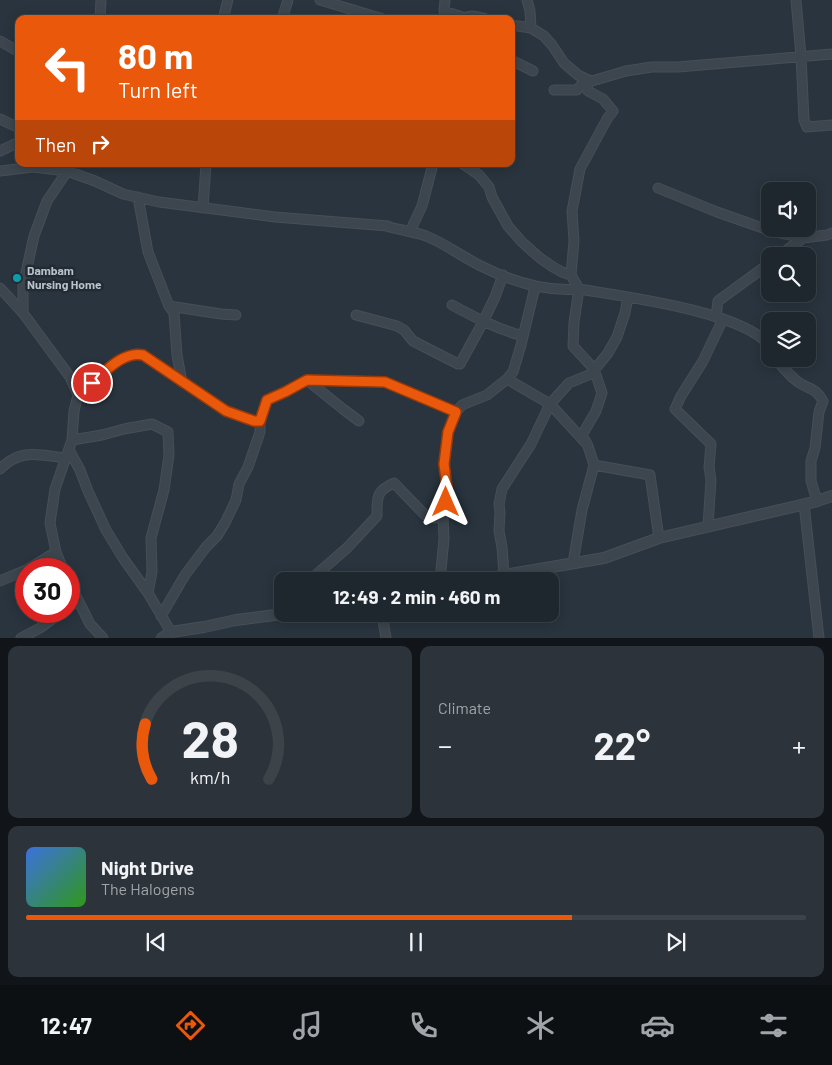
<!DOCTYPE html>
<meta charset="utf-8">
<style>
:root{--surface:#1f272e;--page:#2c333a;--text:#f1f3f6;--muted:#a1a5aa;--line:#3c444a;--accent:#ea580c}
body{margin:0;font-family:Barlow,sans-serif;background:var(--page);color:var(--text);height:100vh;display:flex;flex-direction:column;font-size:19px;white-space:nowrap}
*{box-sizing:border-box;margin:0}
p{font-size:16px;color:var(--muted)}
.icon{flex:none;width:28px;height:28px;fill:none;stroke:currentColor;stroke-width:2;stroke-linecap:round;stroke-linejoin:round}
.map{position:relative;height:638px;overflow:hidden}
.side{display:flex;flex-direction:column;gap:8px;padding:8px;background:#111519;flex:1}
.side>*{flex:none}
.hud{position:absolute;left:15px;top:15px;width:500px;height:152px;border-radius:10px;box-shadow:0 2px 12px #0003,0 0 0 1px var(--line);background:#ea580c;color:#fff;overflow:hidden}
.fabs{position:absolute;left:761px;top:182px;display:grid;gap:10px}
.fabs a{display:grid;place-items:center;width:55px;height:55px;border-radius:10px;background:var(--surface);box-shadow:0 2px 12px #0003,0 0 0 1px var(--line);font-size:25px}
.speed{position:absolute;left:15px;top:558px;display:flex;gap:10px;font-size:25px;font-weight:700;text-align:center}
.speed>*{display:grid;place-content:center;width:65px;height:65px;border-radius:50%;background:var(--surface);box-shadow:0 2px 12px #0003,0 0 0 1px var(--line);line-height:1}
.speed .limit{border:8px solid #d22;background:#fff;color:#111}
.pin{position:absolute;display:grid;place-items:center;width:42px;height:42px;color:#fff;margin:-21px;border:2px solid #fff;border-radius:50%;box-shadow:0 1px 5px #0007}
.me{position:absolute;width:55px;margin:-28px;rotate:0deg;stroke-linejoin:round;filter:drop-shadow(0 0 4px #0008)}
.turn{display:flex;align-items:center;gap:18px;height:105px;padding:0 20px;font-size:22px}
.turn .icon{width:65px;height:65px;stroke-width:2.5}
.turn b{display:block;font-size:35px;line-height:42px}
.then{display:flex;align-items:center;height:48px;padding:0 20px;background:#0003;gap:10px;font-size:19px}
.big{font-size:38px;font-weight:700;line-height:1.1}
.side .widget{flex:1;display:flex;flex-direction:column;justify-content:center;gap:8px;min-width:0;padding:0 18px;border-radius:10px;background:var(--page)}
.side .dial{align-items:center;gap:0}
.dial svg{height:130px;overflow:visible;fill:none;stroke:var(--line);stroke-width:7;stroke-linecap:round;text-anchor:middle}
.dial text{fill:var(--text);stroke:none}
.song{display:flex;align-items:center;gap:15px}
.cover{width:60px;height:60px;border-radius:8px;background:linear-gradient(135deg,hsl(220 70% 55%),hsl(110 70% 35%))}
.played{height:5px;border-radius:2px;background:linear-gradient(90deg,var(--accent) 70%,var(--line) 70%)}
.keys{display:flex;justify-content:space-around;direction:ltr}
.heat{display:flex;justify-content:space-between;align-items:center;font-size:28px;direction:ltr}
.side .tiles{flex:1;display:grid;gap:8px;grid-template-columns:1fr 1fr}
.widget:last-child{grid-column:span 2}
.trip{position:absolute;left:274px;top:572px;width:285px;height:50px;border-radius:10px;background:var(--surface);box-shadow:0 2px 12px #0003,0 0 0 1px var(--line);font-weight:700;line-height:50px;text-align:center}
.tabs{display:flex;height:80px;justify-content:space-around;align-items:center;background:#0c1012;color:var(--muted)}
.tabs .icon{width:35px;height:35px}
.tabs .current{color:var(--accent)}
.tabs b{font-size:22px;color:var(--text)}
.map>svg:first-child{display:block}
</style>
<div class="map">
<svg width="832" height="638" viewBox="0 0 832 638">
<rect width="100%" height="100%" fill="#29343e"/>
<g fill="none" stroke-linecap="round" stroke-linejoin="round">
<defs>
<path id="minor" d="M320 0 383 19
M445 0 444 11 465 18C471 14 479 17 486 19
M527 0 530 11 531 28
M796 0 801 56 804 120 807 127 832 125
M100 19 101 0
M223 19 228 0
M282 19 288 0
M511 25 531 28 544 36 552 45 564 63 578 75 586 79 592 81 626 71 652 67H678L832 54
M0 41 19 52
M511 60 533 71
M554 90H577L586 79 588 91 603 99 613 111 607 119 580 169 572 211 574 241 571 275
M0 119 19 128
M0 151 19 142
M463 164 479 175 489 187 492 197 508 226 522 242 540 258 553 267 562 272 571 275 579 289 574 322 573 346 594 369 602 393 596 411 582 435 588 446 594 465 650 475 659 538
M0 171 33 167 67 171 95 181 123 194 159 202 275 217 388 226 389 227C401 230 414 232 426 236 446 244 464 258 483 267 513 282 546 292 579 289 621 296 748 312 770 347
M658 188 717 212 771 231 803 238 827 235 832 233
M138 197 148 252 169 306 174 313 177 355 182 382
M203 208 206 164
M411 232 413 225 422 206 433 164
M779 256 803 238
M0 288 23 313 70 377 78 395 74 411 72 440 55 489 50 523 56 552 63 569
M452 305C476 318 497 329 523 336
M169 306 221 314 236 315
M23 313V286L34 236 47 201 72 164
M356 315 397 326 404 330 413 341 458 364H460L483 322 495 297 503 275
M716 317 718 301 770 263
M776 359C783 368 789 375 798 382 810 390 816 388 823 401L819 412 815 448 811 461V481L817 501
M507 379 550 404 585 442
M78 395 119 360 136 354 143 355 226 411 254 421H260V432L248 467 239 484 236 500 225 523 217 536 206 547 185 575 161 616
M260 421 267 400 285 392 307 380
M359 421 343 409 307 380 385 382 456 412
M72 440 102 435 124 429 152 424 168 432 169 455 164 490 151 538 152 572 148 593
M69 450 80 470 88 491 106 530 123 558 148 593 171 632
M0 469C21 448 38 455 66 458
M804 504 819 638
M708 526 711 480 709 467 711 444 675 409 681 396 703 361 723 319
M573 563 582 510 594 465
M28 569 56 552
M504 575 502 547 499 531 500 512 499 504 502 489 531 444 550 404 569 383 591 374 608 353 617 337 625 313 628 297
M0 581 26 570
M309 581 347 548 377 516C377 497 376 491 394 483L425 515 434 518 443 517
M440 581 444 539 443 517 446 502 447 487 444 464 448 432 456 412 462 405 487 395 507 379 513 372 521 345 535 287
M69 582 90 624 103 638
M69 607 78 600
M382 614 386 638
M21 638 40 628 63 611"/>
<path id="tertiary" d="M481 581 504 575 604 558 659 538 814 502 832 496
M162 638 171 632 204 627 236 620 283 614"/>
</defs>
<!-- minor casing -->
<use href="#minor" stroke="#464f58" stroke-width="11"/>
<!-- tertiary casing -->
<use href="#tertiary" stroke="#464f58" stroke-width="12"/>
<!-- minor -->
<use href="#minor" stroke="#3d464e" stroke-width="9"/>
<!-- tertiary -->
<use href="#tertiary" stroke="#3d464e" stroke-width="10"/>
</g>
<g fill="none" stroke-linecap="round" stroke-linejoin="round">
<defs>
<path id="route" d="M92 383C105 372 123 351 143 355L226 411 254 421H260L267 400 285 392 307 380 385 382 456 412 448 432 444 464 447 488 446 502"/>
</defs>
<!-- route casing -->
<use href="#route" stroke="#983908" stroke-width="12"/>
<!-- route -->
<use href="#route" stroke="#ea580c" stroke-width="9"/>
</g>
<!-- markers -->
<circle fill="#0f9aa8" stroke="#222b34" stroke-width="2" cx="17" cy="278" r="5"/>
<g text-anchor="middle" stroke-width="5" stroke-linejoin="round" paint-order="stroke">
<!-- poi labels -->
<g font-size="12" font-weight="bold" fill="#b9c1c9" stroke="#222b34" text-anchor="start">
<text x="27" y="275">Dambam<tspan x="27" dy="14">Nursing Home</tspan></text>
</g>
</g>
</svg>
<div class="fabs">
<a><svg class="icon" aria-label="sound" viewBox="0 0 24 24"><path d="M4 9h4l5-4v14l-5-4H4zM17 9q2 3 0 6"/></svg></a>
<a><svg class="icon" aria-label="search" viewBox="0 0 24 24"><circle cx="10" cy="10" r="6"/><path d="M15 15l6 6"/></svg></a>
<a><svg class="icon" aria-label="layers" viewBox="0 0 24 24"><path d="M12 4l9 5-9 5-9-5zM3 14l9 5 9-5"/></svg></a>
</div>
<div class="speed"><div class="limit">30</div></div>
<div class="pin" style="left:92px;top:383px;background:#d93025"><svg class="icon" aria-label="arrive" viewBox="0 0 24 24"><path d="M6 21V4h12l-3 4 3 4H6"/></svg></div>
<svg class="me" style="left:446px;top:502px" viewBox="-20 -20 40 40"><path d="M0-17L14 15 0 8-14 15z" fill="#ea580c" stroke="#fff" stroke-width="4"/></svg>
<div class="trip">12:49 · 2 min · 460 m</div>
<div class="hud">
<div class="turn"><svg class="icon" aria-label="left" viewBox="0 0 24 24"><path d="M17 20v-9H6M10 6l-5 5 5 5"/></svg><div><b>80 m</b>Turn left</div></div>
<div class="then">Then<svg class="icon" aria-label="right" viewBox="0 0 24 24"><path d="M7 20v-9h11M14 6l5 5-5 5"/></svg></div>
</div>
</div>
<section class="side">
<div class="tiles">
<div class="widget dial"><svg viewBox="0 0 100 80">
<path d="M14 69A42 42 0 1 1 86 69"/>
<path d="M14 69A42 42 0 0 1 10 35" stroke="#ea580c"/>
<text x="50" y="56" font-size="32" font-weight="700">28</text>
<text x="50" y="72" font-size="11">km/h</text>
</svg></div>
<div class="widget"><p>Climate</p>
<div class="heat"><a>−</a><b class="big">22°</b><a>+</a></div>
</div>
<div class="widget">
<div class="song"><i class="cover"></i><div><b>Night Drive</b><p>The Halogens</p></div></div>
<div class="played"></div>
<div class="keys"><svg class="icon" aria-label="previous" viewBox="0 0 24 24"><path d="M18 5L8 12l10 7zM5 5v14"/></svg><svg class="icon" aria-label="pause" viewBox="0 0 24 24"><path d="M8 5v14M16 5v14"/></svg><svg class="icon" aria-label="next" viewBox="0 0 24 24"><path d="M6 5l10 7-10 7zM19 5v14"/></svg></div>
</div>
</div>
</section>
<nav class="tabs">
<b>12:47</b>
<svg class="icon current" aria-label="directions" viewBox="0 0 24 24"><path d="M12 3l9 9-9 9-9-9zM9 14v-3h6M13 9l2 2-2 2"/></svg>
<svg class="icon" aria-label="music" viewBox="0 0 24 24"><path d="M9 18V5l10-2v13"/><circle cx="6" cy="18" r="3"/><circle cx="16" cy="16" r="3"/></svg>
<svg class="icon" aria-label="phone" viewBox="0 0 24 24"><path d="M5 4h4l2 5-3 2q2 4 5 5l2-3 5 2v4C11 20 4 13 5 4z"/></svg>
<svg class="icon" aria-label="climate" viewBox="0 0 24 24"><path d="M12 3v18M4 7l16 10M4 17L20 7"/></svg>
<svg class="icon" aria-label="car" viewBox="0 0 24 24"><path d="M5 17H2v-5l4-1 3-4h7l3 4 3 1v5h-3M9 17h6M6 11h13"/><circle cx="7" cy="17" r="2"/><circle cx="17" cy="17" r="2"/></svg>
<svg class="icon" aria-label="filters" viewBox="0 0 24 24"><path d="M4 7h16M4 17h16"/><circle cx="9" cy="7" r="2"/><circle cx="15" cy="17" r="2"/></svg>
</nav>
